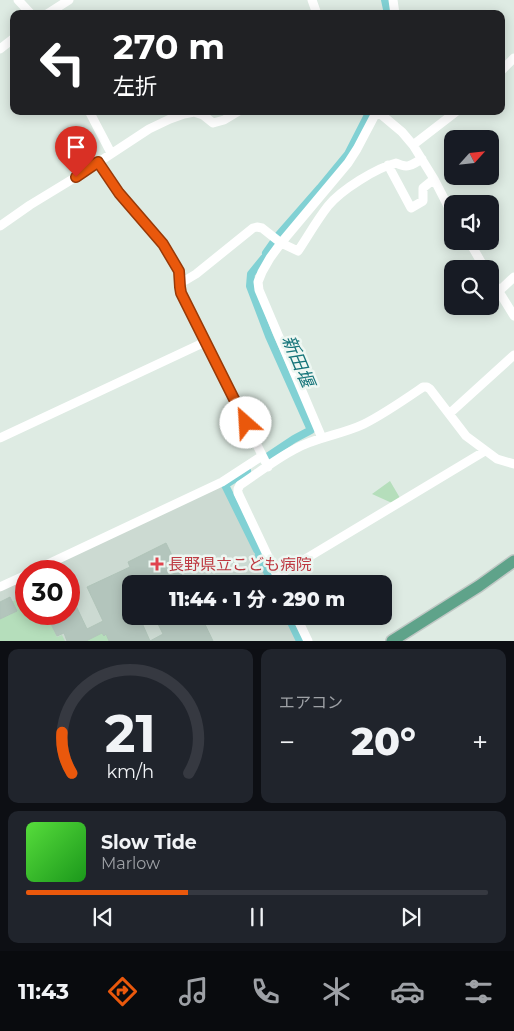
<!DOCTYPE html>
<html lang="ja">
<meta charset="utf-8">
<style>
:root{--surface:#171b24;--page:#20242c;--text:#f1f3f6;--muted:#9ea1a6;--line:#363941;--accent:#ea580c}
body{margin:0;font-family:Montserrat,"Noto Sans JP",sans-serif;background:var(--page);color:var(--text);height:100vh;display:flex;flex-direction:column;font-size:19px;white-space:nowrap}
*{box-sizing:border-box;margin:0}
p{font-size:16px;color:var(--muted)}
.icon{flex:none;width:28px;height:28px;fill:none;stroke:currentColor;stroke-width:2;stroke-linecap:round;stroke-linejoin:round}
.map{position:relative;height:641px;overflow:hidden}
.drawer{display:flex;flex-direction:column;gap:8px;padding:8px;background:#0d0f14;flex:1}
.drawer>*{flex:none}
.banner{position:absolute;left:10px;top:10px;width:495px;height:105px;border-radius:10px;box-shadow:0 2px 12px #0003;background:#202124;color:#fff;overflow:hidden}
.needle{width:32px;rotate:63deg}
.buttons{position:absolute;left:444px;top:130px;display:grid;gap:10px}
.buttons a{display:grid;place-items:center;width:55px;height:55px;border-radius:10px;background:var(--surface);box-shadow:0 2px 12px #0003;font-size:25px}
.speed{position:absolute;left:15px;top:560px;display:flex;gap:10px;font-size:25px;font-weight:700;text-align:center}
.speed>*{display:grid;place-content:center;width:65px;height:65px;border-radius:50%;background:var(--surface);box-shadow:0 2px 12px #0003;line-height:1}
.speed .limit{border:8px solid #d22;background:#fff;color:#111}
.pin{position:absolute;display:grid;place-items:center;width:42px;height:42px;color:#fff;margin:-51px -21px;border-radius:50% 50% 50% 0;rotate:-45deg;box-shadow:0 0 5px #0007}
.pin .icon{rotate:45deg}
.me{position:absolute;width:55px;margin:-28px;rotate:334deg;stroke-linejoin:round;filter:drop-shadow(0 0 4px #0008)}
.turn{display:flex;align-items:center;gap:18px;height:105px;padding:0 20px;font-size:22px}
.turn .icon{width:65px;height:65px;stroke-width:2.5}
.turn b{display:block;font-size:35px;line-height:42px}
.big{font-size:38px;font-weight:800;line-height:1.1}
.drawer .widget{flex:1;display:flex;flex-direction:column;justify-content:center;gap:8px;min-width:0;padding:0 18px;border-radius:10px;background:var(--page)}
.drawer .dial{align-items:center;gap:0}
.dial svg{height:130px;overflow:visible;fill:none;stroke:var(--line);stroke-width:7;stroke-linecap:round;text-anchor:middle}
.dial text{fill:var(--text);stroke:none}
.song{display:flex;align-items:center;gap:15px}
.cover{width:60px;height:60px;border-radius:8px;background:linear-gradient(135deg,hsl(110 70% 55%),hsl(120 70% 35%))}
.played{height:5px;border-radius:2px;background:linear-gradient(90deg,var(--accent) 35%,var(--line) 35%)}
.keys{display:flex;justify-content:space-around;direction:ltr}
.heat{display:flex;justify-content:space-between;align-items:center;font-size:28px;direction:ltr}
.drawer .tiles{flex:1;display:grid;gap:8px;grid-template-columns:1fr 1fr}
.widget:last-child{grid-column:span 2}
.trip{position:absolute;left:122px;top:575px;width:270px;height:50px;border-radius:10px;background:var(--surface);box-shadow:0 2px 12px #0003;font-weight:800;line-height:50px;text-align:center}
.tabs{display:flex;height:80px;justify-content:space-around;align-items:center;background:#090b0e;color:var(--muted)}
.tabs .icon{width:35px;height:35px}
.tabs .on{color:var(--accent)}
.tabs b{font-size:22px;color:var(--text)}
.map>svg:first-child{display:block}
</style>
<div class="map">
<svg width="514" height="641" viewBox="0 0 514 641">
<rect width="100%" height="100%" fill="#deebe3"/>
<!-- built -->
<path fill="#ccdad2" d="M223 484 270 584H131V616H285L297 641H0V590L26 577V614H69V571H39Z"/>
<!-- green -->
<path fill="#b5debb" d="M390 481 400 498 392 503 372 494Z
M26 594V614H46L57 637 62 635 65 641H0V619L17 611 12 602Z
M102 633 104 635 106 634 109 641H86Z"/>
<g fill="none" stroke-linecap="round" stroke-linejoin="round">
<!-- canal -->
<path stroke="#81d1d4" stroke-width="8" d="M385 0 388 14
M278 236 320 188 348 154 370 111
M266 253 273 243
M264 258 251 274 250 286 269 336 311 430 294 439 267 457
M247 471 225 485 257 550
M259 555 273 584
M288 616 300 641"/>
</g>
<!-- building -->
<path fill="#b3c5bc" stroke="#b0c4b9" d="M166 543 186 584H131V616H139L150 641H109L106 634 104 636 102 633 86 641H67L64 633 57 636 46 614H69V591L87 629 103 621 87 587 130 567 128 562Z
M10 597 17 611 0 619V602Z
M154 616H201L213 641H150L163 634Z"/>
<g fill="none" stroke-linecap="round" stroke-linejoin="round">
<defs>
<path id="major" d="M392 641 479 586 514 561"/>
</defs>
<!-- major casing -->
<use href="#major" stroke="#c0c8c5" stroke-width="14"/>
<!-- minor -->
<path stroke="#fff" stroke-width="9" d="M18 0 31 14
M312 0 317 14
M393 0 395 14
M47 14 69 0
M0 49 14 38
M501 71 514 58
M89 111 111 153
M377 111 402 132 413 145 434 179 452 214
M413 145 457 111
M98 162 119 193 163 244 179 271 181 293 268 467
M388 165 411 208 423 201V188L434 179
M0 226 30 205 76 177 149 129 170 119 184 114 194 112 203 115 213 123 224 120 239 111
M469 241 485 269
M472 247 482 241
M490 277 514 316
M180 282 186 280 196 274 253 228 257 227 262 228 281 243 298 251C308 236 317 220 328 206 341 190 376 168 396 163 408 169 411 165 422 159
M499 291 514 277
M449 414 514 355
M0 438 205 342
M322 438 259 290 258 282 262 272 270 258 281 243 348 163 357 149 377 111
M33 571 222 482 262 456
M277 576 485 451
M281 584 238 493V489L240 485C258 473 276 459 295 449 316 437 341 435 364 424 384 414 404 400 423 387H427L430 389 466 436 497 459 514 464
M0 587 26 575
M296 616 308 641"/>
<!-- major -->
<use href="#major" stroke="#5fa38a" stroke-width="11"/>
</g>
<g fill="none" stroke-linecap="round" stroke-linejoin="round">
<defs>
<path id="route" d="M76 177 98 162 119 193 163 244 179 271 180 287 181 293 246 423"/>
</defs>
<!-- route casing -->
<use href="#route" stroke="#983908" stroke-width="12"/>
<!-- route -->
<use href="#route" stroke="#ea580c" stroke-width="9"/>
</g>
<!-- markers -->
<path fill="#e0444e" stroke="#eef7f2" stroke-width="2" d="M154.5 556.5h5v5h5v5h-5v5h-5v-5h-5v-5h5z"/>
<g text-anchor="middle" stroke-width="5" stroke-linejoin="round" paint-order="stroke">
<!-- health labels -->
<g font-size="16" fill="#be3a42" stroke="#eef7f2" text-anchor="start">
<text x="168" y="570">長野県立こども病院</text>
</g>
<!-- water labels -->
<g font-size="18" font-style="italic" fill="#16757a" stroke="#eef7f2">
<text transform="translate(298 361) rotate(67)" y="6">新田堰</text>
</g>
</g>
</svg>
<div class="buttons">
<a><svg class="needle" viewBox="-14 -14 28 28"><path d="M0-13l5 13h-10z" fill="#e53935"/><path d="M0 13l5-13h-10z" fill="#9ea1a6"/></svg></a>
<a><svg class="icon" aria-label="sound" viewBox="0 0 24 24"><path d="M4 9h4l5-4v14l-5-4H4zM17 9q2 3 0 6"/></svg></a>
<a><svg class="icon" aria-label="search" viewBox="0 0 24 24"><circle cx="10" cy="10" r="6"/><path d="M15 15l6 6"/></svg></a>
</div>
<div class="speed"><div class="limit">30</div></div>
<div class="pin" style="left:76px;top:177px;background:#d93025"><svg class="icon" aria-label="arrive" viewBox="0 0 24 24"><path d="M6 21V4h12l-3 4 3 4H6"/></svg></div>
<svg class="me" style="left:246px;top:423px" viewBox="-20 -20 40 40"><circle r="19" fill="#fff"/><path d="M0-13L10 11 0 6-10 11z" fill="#ea580c"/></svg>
<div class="trip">11:44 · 1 分 · 290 m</div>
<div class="banner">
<div class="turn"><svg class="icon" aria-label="left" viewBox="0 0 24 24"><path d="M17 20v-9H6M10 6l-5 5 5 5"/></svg><div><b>270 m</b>左折</div></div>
</div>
</div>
<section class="drawer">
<div class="tiles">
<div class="widget dial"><svg viewBox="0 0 100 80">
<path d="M14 69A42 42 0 1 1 86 69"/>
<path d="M14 69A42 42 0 0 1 8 44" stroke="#ea580c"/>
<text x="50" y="56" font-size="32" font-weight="700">21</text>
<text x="50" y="72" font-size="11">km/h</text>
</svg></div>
<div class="widget"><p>エアコン</p>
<div class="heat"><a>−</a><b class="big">20°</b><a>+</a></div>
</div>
<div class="widget">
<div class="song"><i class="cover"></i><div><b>Slow Tide</b><p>Marlow</p></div></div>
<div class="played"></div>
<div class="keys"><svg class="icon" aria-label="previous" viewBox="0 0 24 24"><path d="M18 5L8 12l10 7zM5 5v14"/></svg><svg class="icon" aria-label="pause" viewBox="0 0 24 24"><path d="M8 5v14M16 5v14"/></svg><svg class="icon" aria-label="next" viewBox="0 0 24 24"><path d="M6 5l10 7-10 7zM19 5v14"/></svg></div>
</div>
</div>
</section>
<nav class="tabs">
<b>11:43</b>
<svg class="icon on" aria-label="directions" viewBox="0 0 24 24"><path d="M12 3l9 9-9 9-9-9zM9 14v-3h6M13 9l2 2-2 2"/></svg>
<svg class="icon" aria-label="music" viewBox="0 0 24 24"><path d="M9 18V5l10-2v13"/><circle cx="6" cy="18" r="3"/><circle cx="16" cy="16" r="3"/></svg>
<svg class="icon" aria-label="phone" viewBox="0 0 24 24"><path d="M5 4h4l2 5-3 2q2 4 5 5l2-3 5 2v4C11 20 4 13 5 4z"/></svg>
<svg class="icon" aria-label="climate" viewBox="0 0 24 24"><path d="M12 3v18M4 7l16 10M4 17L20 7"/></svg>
<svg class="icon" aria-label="car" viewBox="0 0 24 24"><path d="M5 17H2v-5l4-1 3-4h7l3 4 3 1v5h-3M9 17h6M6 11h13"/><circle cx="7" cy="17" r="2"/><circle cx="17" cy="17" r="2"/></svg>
<svg class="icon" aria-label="filters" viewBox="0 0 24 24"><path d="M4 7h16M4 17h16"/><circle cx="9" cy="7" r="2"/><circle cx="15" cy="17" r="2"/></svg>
</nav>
